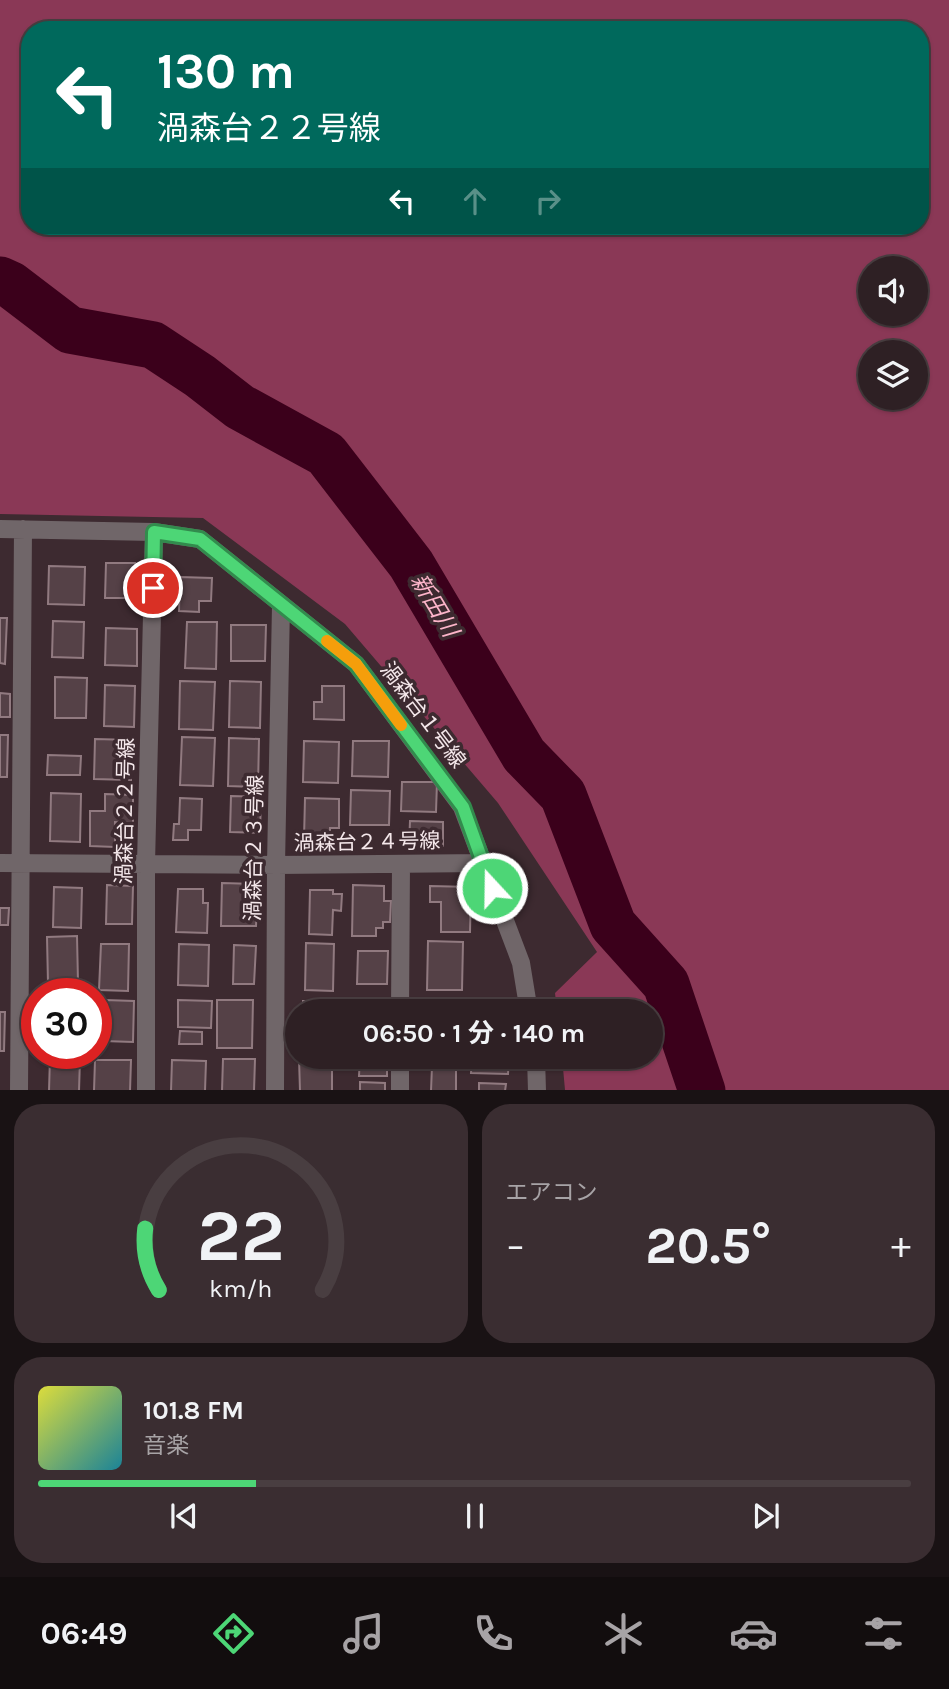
<!DOCTYPE html>
<html lang="ja">
<meta charset="utf-8">
<style>
:root{--surface:#2e2024;--page:#3a2d31;--text:#f1f3f6;--muted:#a7a3a6;--line:#493e41;--accent:#4dd676}
body{margin:0;font-family:Karla,"Noto Sans JP",sans-serif;background:var(--page);color:var(--text);height:100vh;display:flex;flex-direction:column;font-size:26px;white-space:nowrap}
*{box-sizing:border-box;margin:0}
p{font-size:23px;color:var(--muted)}
.icon{flex:none;width:38px;height:38px;fill:none;stroke:currentColor;stroke-width:2;stroke-linecap:round;stroke-linejoin:round}
.map{position:relative;height:1090px;overflow:hidden}
.side{display:flex;flex-direction:column;gap:14px;padding:14px;background:#191214;flex:1}
.side>*{flex:none}
.guide{position:absolute;left:21px;top:21px;width:908px;height:214px;border-radius:28px;box-shadow:0 2px 5px #0004,0 0 0 2px var(--line);background:#00695c;color:#fff;overflow:hidden}
.fabs{position:absolute;left:858px;top:256px;display:grid;gap:14px}
.fabs a{display:grid;place-items:center;width:70px;height:70px;border-radius:50%;background:var(--surface);box-shadow:0 2px 5px #0004,0 0 0 2px var(--line);font-size:35px}
.speed{position:absolute;left:21px;top:978px;display:flex;gap:14px;font-size:35px;font-weight:700;text-align:center}
.speed>*{display:grid;place-content:center;width:91px;height:91px;border-radius:50%;background:var(--surface);box-shadow:0 2px 5px #0004,0 0 0 2px var(--line);line-height:1}
.speed .limit{border:10px solid #d22;background:#fff;color:#111}
.pin{position:absolute;display:grid;place-items:center;width:60px;height:60px;color:#fff;margin:-30px;border:4px solid #fff;border-radius:50%;box-shadow:0 2px 7px #0007}
.me{position:absolute;width:77px;margin:-38px;rotate:339deg;stroke-linejoin:round;filter:drop-shadow(0 0 5px #0008)}
.turn{display:flex;align-items:center;gap:24px;height:147px;padding:0 21px;font-size:32px}
.turn .icon{width:91px;height:91px;stroke-width:2.5}
.turn b{display:block;font-size:49px;line-height:60px}
.lanes{display:flex;align-items:center;height:66px;padding:0 21px;background:#0003;justify-content:center;gap:35px;direction:ltr}
.lanes .off{opacity:.35}
.big{font-size:52px;font-weight:700;line-height:1.1}
.side .tile{flex:1;display:flex;flex-direction:column;justify-content:center;gap:10px;min-width:0;padding:0 24px;border-radius:28px;background:var(--page)}
.side .dial{align-items:center;gap:0}
.dial svg{height:182px;overflow:visible;fill:none;stroke:var(--line);stroke-width:7;stroke-linecap:round;text-anchor:middle}
.dial text{fill:var(--text);stroke:none}
.song{display:flex;align-items:center;gap:21px}
.cover{width:84px;height:84px;border-radius:10px;background:linear-gradient(135deg,hsl(60 70% 55%),hsl(190 70% 35%))}
.played{height:7px;border-radius:4px;background:linear-gradient(90deg,var(--accent) 25%,var(--line) 25%)}
.keys{display:flex;justify-content:space-around;direction:ltr}
.heat{display:flex;justify-content:space-between;align-items:center;font-size:38px;direction:ltr}
.side .tiles{flex:1;display:grid;gap:14px;grid-template-columns:1fr 1fr}
.tile:last-child{grid-column:span 2}
.trip{position:absolute;left:285px;top:999px;width:378px;height:70px;border-radius:35px;background:var(--surface);box-shadow:0 2px 5px #0004,0 0 0 2px var(--line);font-weight:700;line-height:70px;text-align:center}
.tab-bar{display:flex;height:112px;justify-content:space-around;align-items:center;background:#120d0e;color:var(--muted)}
.tab-bar .icon{width:49px;height:49px}
.tab-bar .current{color:var(--accent)}
.tab-bar b{font-size:32px;color:var(--text)}
.map>svg:first-child{display:block}
</style>
<div class="map">
<svg width="949" height="1091" viewBox="0 0 949 1091">
<rect width="100%" height="100%" fill="#3d2a30"/>
<!-- forest -->
<path fill="#8a3856" fill-rule="evenodd" d="M0 0H949V1090H565L562 1057H651V1012L557 1011 555 993 597 952 498 803 345 624 203 518 0 514ZM30 30H920V226H30ZM870 268H915V313H870ZM870 352H915V397H870Z"/>
<g fill="none" stroke-linecap="round" stroke-linejoin="round">
<!-- river -->
<path stroke="#3b001b" stroke-width="47" d="M0 280 11 285 70 330 153 345 200 376 240 407 326 454 411 564 524 755 563 795 613 925 666 984 702 1091"/>
</g>
<!-- building -->
<path fill="#554147" stroke="#917a80" stroke-width="2" d="M106 563H135L134 581H142V591H134V598H105Z
M49 566 85 567 84 605 48 604Z
M180 577 212 578 211 601H199V612L179 611Z
M0 618H7L5 664 0 663Z
M53 621 84 622 83 658 52 657Z
M187 622H217L216 669 185 668Z
M231 625H266L265 661H231Z
M106 628 137 629V666L105 665Z
M55 677 87 678 86 718H55Z
M180 681 215 682 213 730 179 729Z
M230 681 261 682 260 728 229 727Z
M105 685 135 686 134 727 104 726Z
M322 686H344V720L314 719V702H322Z
M0 693 10 694V717H0Z
M0 735H8L7 777H0Z
M182 737 215 738 213 786 180 785Z
M229 738 259 739 258 787 228 786Z
M95 739 132 740 131 780 94 779Z
M304 741 339 742 338 783 303 782Z
M353 741H389L388 777 352 776Z
M48 755 81 756 80 775H47Z
M402 782H437L436 812 401 811Z
M351 790 390 791 389 825H350Z
M51 793 81 794 80 842 50 841Z
M105 794 133 795V823L115 822V847L90 846V811H105Z
M231 796 261 797 260 833 230 832Z
M180 798 202 799 201 830H188V840H173L174 824H179Z
M305 798 339 799V828H330V839H304Z
M410 821 443 822V846H409Z
M222 883 258 884 256 926H221Z
M107 885 133 886 132 924H106Z
M353 885 384 886V901H391L390 922H383V928H376V936H352Z
M430 886 471 887 470 932H441V902H430Z
M54 887 82 888 81 928 53 927Z
M178 889H203V903H208L207 933 176 932Z
M310 890H333V894H342L341 911 333 910 332 935 309 934Z
M0 908H9L8 925H0Z
M77 936 78 982 48 983 47 937Z
M428 941 463 942 462 990H427Z
M306 943 334 944 333 991 305 990Z
M101 944H129L128 991 99 990Z
M179 944 209 945 208 986 178 985Z
M234 945 256 946 254 984H233Z
M358 951H388L387 984H357Z
M356 999 391 1000V1012H356Z
M105 1000 134 1001 133 1042 104 1041Z
M178 1000 212 1001 211 1028 178 1027Z
M217 1000H253L252 1048H217Z
M303 1001 337 1002 336 1012H303Z
M430 1001H461V1012H430Z
M0 1012H5L4 1051H0Z
M180 1031 202 1032V1044H179Z
M50 1057 80 1058 79 1091H49Z
M360 1057H387V1076H359Z
M472 1057H509L508 1074 471 1073Z
M299 1058H332V1091H300Z
M223 1059H255L254 1091H222Z
M95 1060H131L130 1091H94Z
M172 1060 206 1061 205 1091H171Z
M432 1066 456 1067V1091H431Z
M360 1082 385 1083V1091H360Z
M479 1083 506 1084 505 1091H479Z"/>
<g fill="none" stroke-linecap="round" stroke-linejoin="round">
<!-- minor -->
<path stroke="#706669" stroke-width="18" d="M0 529 154 532 200 539 356 664 462 807 521 963 529 1012
M0 863 276 865 483 863
M400 1012 401 864
M536 1057 537 1091
M19 1091 23 529
M146 1091V864L154 532
M275 1091 276 865 281 605
M400 1091V1057"/>
</g>
<g fill="none" stroke-linecap="round" stroke-linejoin="round">
<defs>
<path id="route" d="M153 588 154 532 200 539 356 664 463 807 492 888"/>
</defs>
<!-- route casing -->
<use href="#route" stroke="#328b4d" stroke-width="18"/>
<!-- route -->
<use href="#route" stroke="#4dd676" stroke-width="12"/>
<!-- slow -->
<path stroke="#f59e0b" stroke-width="12" d="M327 641 356 664 401 725"/>
</g>
<g text-anchor="middle" stroke-width="7" stroke-linejoin="round" paint-order="stroke">
<!-- street labels -->
<g font-size="21" fill="#f4e7ea" stroke="#3d2a30">
<text transform="translate(423 715) rotate(53)" y="7">渦森台１号線</text>
<text transform="translate(125 811) rotate(-89)" y="7">渦森台２２号線</text>
<text transform="translate(367 842) rotate(-1)" y="7">渦森台２４号線</text>
<text transform="translate(254 848) rotate(-89)" y="7">渦森台２３号線</text>
</g>
<!-- water labels -->
<g font-size="23" font-style="italic" fill="#fdb5ca" stroke="#3d2a30">
<text transform="translate(435 605) rotate(59)" y="8">新田川</text>
</g>
</g>
</svg>
<div class="fabs">
<a><svg class="icon" aria-label="sound" viewBox="0 0 24 24"><path d="M4 9h4l5-4v14l-5-4H4zM17 9q2 3 0 6"/></svg></a>
<a><svg class="icon" aria-label="layers" viewBox="0 0 24 24"><path d="M12 4l9 5-9 5-9-5zM3 14l9 5 9-5"/></svg></a>
</div>
<div class="speed"><div class="limit">30</div></div>
<div class="pin" style="left:153px;top:588px;background:#d93025"><svg class="icon" aria-label="arrive" viewBox="0 0 24 24"><path d="M6 21V4h12l-3 4 3 4H6"/></svg></div>
<svg class="me" style="left:492px;top:888px" viewBox="-20 -20 40 40"><circle r="17" fill="#4dd676" stroke="#fff" stroke-width="3"/><path d="M0-11L8 9 0 5-8 9z" fill="#fff"/></svg>
<div class="trip">06:50 · 1 分 · 140 m</div>
<div class="guide">
<div class="turn"><svg class="icon" aria-label="left" viewBox="0 0 24 24"><path d="M17 20v-9H6M10 6l-5 5 5 5"/></svg><div><b>130 m</b>渦森台２２号線</div></div>
<div class="lanes"><svg class="icon" aria-label="left" viewBox="0 0 24 24"><path d="M17 20v-9H6M10 6l-5 5 5 5"/></svg><svg class="icon off" aria-label="ahead" viewBox="0 0 24 24"><path d="M12 20V5M6 11l6-6 6 6"/></svg><svg class="icon off" aria-label="right" viewBox="0 0 24 24"><path d="M7 20v-9h11M14 6l5 5-5 5"/></svg></div>
</div>
</div>
<section class="side">
<div class="tiles">
<div class="tile dial"><svg viewBox="0 0 100 80">
<path d="M14 69A42 42 0 1 1 86 69"/>
<path d="M14 69A42 42 0 0 1 8 42" stroke="#4dd676"/>
<text x="50" y="56" font-size="32" font-weight="700">22</text>
<text x="50" y="72" font-size="11">km/h</text>
</svg></div>
<div class="tile"><p>エアコン</p>
<div class="heat"><a>−</a><b class="big">20.5°</b><a>+</a></div>
</div>
<div class="tile">
<div class="song"><i class="cover"></i><div><b>101.8 FM</b><p>音楽</p></div></div>
<div class="played"></div>
<div class="keys"><svg class="icon" aria-label="previous" viewBox="0 0 24 24"><path d="M18 5L8 12l10 7zM5 5v14"/></svg><svg class="icon" aria-label="pause" viewBox="0 0 24 24"><path d="M8 5v14M16 5v14"/></svg><svg class="icon" aria-label="next" viewBox="0 0 24 24"><path d="M6 5l10 7-10 7zM19 5v14"/></svg></div>
</div>
</div>
</section>
<nav class="tab-bar">
<b>06:49</b>
<svg class="icon current" aria-label="directions" viewBox="0 0 24 24"><path d="M12 3l9 9-9 9-9-9zM9 14v-3h6M13 9l2 2-2 2"/></svg>
<svg class="icon" aria-label="music" viewBox="0 0 24 24"><path d="M9 18V5l10-2v13"/><circle cx="6" cy="18" r="3"/><circle cx="16" cy="16" r="3"/></svg>
<svg class="icon" aria-label="phone" viewBox="0 0 24 24"><path d="M5 4h4l2 5-3 2q2 4 5 5l2-3 5 2v4C11 20 4 13 5 4z"/></svg>
<svg class="icon" aria-label="climate" viewBox="0 0 24 24"><path d="M12 3v18M4 7l16 10M4 17L20 7"/></svg>
<svg class="icon" aria-label="car" viewBox="0 0 24 24"><path d="M5 17H2v-5l4-1 3-4h7l3 4 3 1v5h-3M9 17h6M6 11h13"/><circle cx="7" cy="17" r="2"/><circle cx="17" cy="17" r="2"/></svg>
<svg class="icon" aria-label="filters" viewBox="0 0 24 24"><path d="M4 7h16M4 17h16"/><circle cx="9" cy="7" r="2"/><circle cx="15" cy="17" r="2"/></svg>
</nav>
